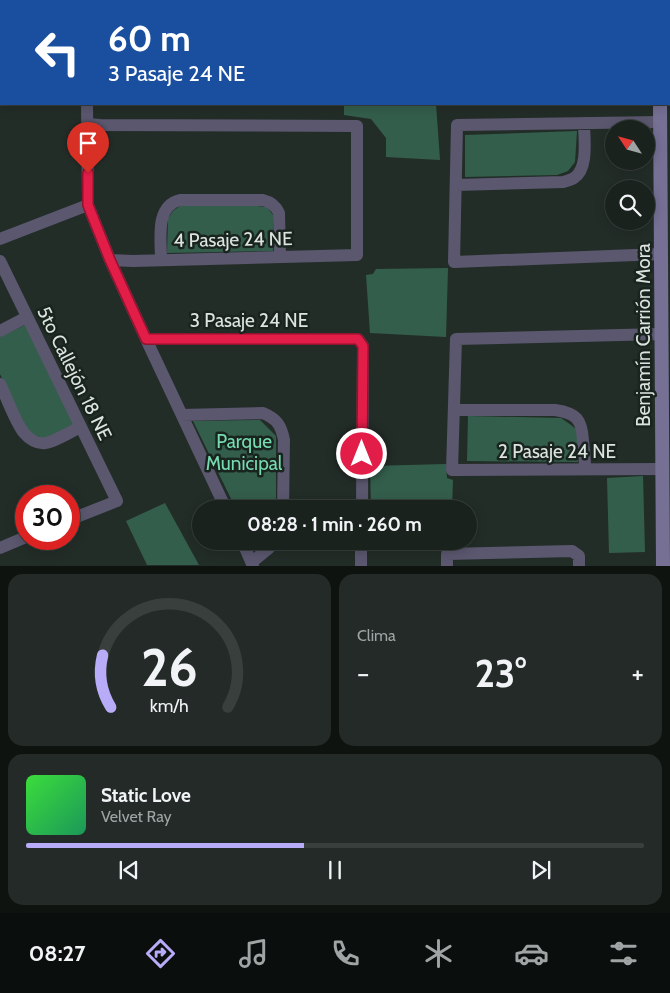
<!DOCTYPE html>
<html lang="es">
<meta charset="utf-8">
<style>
:root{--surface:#1a221e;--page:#232a27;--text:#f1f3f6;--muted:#9fa4a4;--line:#383f3c;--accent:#b8abf7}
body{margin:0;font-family:Cabin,sans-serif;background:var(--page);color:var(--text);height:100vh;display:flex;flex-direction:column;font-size:19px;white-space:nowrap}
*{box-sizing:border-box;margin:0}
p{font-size:16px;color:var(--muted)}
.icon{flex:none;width:28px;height:28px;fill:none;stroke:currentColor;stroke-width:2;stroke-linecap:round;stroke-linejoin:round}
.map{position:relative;height:566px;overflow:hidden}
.details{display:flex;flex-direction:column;gap:8px;padding:8px;background:#0e1310;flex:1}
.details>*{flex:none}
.hud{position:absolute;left:0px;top:0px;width:670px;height:105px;box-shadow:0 2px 12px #0003,0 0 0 1px var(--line);background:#1a4fa0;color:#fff;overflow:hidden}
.needle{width:32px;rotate:306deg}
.controls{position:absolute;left:605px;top:120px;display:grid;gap:10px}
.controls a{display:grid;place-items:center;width:50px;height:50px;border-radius:50%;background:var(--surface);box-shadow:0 2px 12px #0003,0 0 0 1px var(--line);font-size:25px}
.speed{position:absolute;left:15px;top:485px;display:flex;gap:10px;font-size:25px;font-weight:700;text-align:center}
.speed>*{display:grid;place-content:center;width:65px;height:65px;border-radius:50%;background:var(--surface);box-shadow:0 2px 12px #0003,0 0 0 1px var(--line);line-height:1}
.speed .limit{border:8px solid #d22;background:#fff;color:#111}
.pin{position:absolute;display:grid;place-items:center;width:42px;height:42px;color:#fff;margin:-51px -21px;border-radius:50% 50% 50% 0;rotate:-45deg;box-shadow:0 0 5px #0007}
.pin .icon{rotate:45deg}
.me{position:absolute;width:55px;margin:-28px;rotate:0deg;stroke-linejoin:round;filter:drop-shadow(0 0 4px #0008)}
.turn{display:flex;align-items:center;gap:18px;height:105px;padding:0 25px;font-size:22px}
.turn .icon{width:65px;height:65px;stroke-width:2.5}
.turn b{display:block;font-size:35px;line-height:42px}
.big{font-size:38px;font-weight:700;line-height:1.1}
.details .tile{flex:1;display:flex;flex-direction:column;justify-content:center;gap:8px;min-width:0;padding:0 18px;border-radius:15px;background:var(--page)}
.details .dial{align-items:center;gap:0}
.dial svg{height:130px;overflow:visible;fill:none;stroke:var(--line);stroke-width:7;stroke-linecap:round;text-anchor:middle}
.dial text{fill:var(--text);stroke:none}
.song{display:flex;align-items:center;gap:15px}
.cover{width:60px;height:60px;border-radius:8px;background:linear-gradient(135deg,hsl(120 70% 55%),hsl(150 70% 35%))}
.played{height:5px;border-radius:2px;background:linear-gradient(90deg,var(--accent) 45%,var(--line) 45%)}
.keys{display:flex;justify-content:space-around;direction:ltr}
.heat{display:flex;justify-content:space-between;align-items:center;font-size:28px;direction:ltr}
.details .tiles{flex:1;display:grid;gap:8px;grid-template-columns:1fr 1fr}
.tile:last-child{grid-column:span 2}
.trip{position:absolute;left:192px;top:500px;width:285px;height:50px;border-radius:25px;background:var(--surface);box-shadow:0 2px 12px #0003,0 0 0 1px var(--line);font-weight:700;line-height:50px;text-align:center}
.menu{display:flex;height:80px;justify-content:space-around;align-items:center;background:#0a0e0c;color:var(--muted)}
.menu .icon{width:35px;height:35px}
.menu .on{color:var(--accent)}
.menu b{font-size:22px;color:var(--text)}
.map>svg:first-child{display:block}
</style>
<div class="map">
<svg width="670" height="566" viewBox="0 0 670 566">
<rect width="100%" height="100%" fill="#232d28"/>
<!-- green -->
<path fill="#345e4c" d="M344 104H436L440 160 386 157V138L371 119 344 115Z
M577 131 575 162 568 171 557 175 465 177V135Z
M180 206H257L267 207 273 215V251L167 253 168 219 173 211Z
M448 268 446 337 370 333 366 275 373 274 376 269Z
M25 325 75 425 45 439 26 432 0 374V337Z
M468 416 561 418 571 425 577 430 578 462 467 461Z
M260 420 276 436V509H236L193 421Z
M446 464 447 478 453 480 452 509H371L370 466Z
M643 476 645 552 609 553 607 478Z
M165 503 199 565H147L126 521Z
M371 541H452V545L371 548Z"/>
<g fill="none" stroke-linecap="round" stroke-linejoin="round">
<!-- minor -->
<path stroke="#5b576f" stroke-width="12" d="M87 104 88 205 110 260 146 339 226 509
M660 122 457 125 454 262 661 254
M88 124 100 125 357 126V255L133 261 110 260
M456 185 563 182C566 181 571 180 574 178 589 168 584 138 584 123
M0 239 88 205
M161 259C161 239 155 206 180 200H263C271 202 276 206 279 213L280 257
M0 261 117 501 69 520
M0 331 27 317
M662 334 456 339 452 470 662 469
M146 339H358L363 346 362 509
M0 384C7 398 15 422 24 433 29 439 37 444 45 443 51 443 73 431 80 427
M454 410H555C577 413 582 420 583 441 584 450 585 460 585 469
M182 415 263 413C277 419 281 425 284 440L283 509
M242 541 253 566
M0 548 26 537
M252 562 269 548 274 541
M361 566V541
M447 566V554L572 551 579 556V566"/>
<!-- secondary -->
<path stroke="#767095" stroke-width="14" d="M669 2H670
M0 29 1 28
M660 104 663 566"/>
<!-- primary -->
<path stroke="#8a83b3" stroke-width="14" d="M441 0V1
M492 0V1
M165 1 196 0
M0 8H1"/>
</g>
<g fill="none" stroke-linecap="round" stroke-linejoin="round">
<defs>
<path id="route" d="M88 173V205L110 260 146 339H358L363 346 362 454"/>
</defs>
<!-- route casing -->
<use href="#route" stroke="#92132f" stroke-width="12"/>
<!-- route -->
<use href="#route" stroke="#e11d48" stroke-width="9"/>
</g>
<g text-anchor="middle" stroke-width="5" stroke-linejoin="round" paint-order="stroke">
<!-- street labels -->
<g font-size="19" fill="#dde4e0" stroke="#19241f">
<text transform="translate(233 239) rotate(-1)" y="7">4 Pasaje 24 NE</text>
<text x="249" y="327">3 Pasaje 24 NE</text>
<text transform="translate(643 335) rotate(-90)" y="7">Benjamín Carrión Mora</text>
<text transform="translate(75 373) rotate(64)" y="7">5to Callejón 18 NE</text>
<text x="557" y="458">2 Pasaje 24 NE</text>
</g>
<!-- park labels -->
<g font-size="19" fill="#76dbb0" stroke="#19241f">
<text x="244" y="448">Parque<tspan x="244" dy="22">Municipal</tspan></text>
</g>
</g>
</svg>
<div class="controls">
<a><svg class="needle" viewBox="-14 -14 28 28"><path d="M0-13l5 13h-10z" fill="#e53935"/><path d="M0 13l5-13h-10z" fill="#9fa4a4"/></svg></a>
<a><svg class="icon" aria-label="search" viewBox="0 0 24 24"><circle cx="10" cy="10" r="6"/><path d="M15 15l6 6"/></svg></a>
</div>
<div class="speed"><div class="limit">30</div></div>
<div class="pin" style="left:88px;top:173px;background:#d93025"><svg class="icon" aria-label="arrive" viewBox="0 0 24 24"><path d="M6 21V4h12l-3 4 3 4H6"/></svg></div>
<svg class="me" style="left:362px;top:454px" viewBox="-20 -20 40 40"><circle r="17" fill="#e11d48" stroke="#fff" stroke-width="3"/><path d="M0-11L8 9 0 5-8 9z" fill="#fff"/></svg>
<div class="trip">08:28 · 1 min · 260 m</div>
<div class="hud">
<div class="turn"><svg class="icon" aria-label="left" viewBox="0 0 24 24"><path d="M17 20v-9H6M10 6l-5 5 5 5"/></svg><div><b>60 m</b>3 Pasaje 24 NE</div></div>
</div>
</div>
<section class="details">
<div class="tiles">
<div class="tile dial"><svg viewBox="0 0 100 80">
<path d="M14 69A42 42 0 1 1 86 69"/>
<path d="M14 69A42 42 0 0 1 9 37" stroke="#b8abf7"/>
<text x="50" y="56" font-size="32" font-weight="700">26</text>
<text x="50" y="72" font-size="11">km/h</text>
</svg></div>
<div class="tile"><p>Clima</p>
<div class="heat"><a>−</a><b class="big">23°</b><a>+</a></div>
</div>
<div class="tile">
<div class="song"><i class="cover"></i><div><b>Static Love</b><p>Velvet Ray</p></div></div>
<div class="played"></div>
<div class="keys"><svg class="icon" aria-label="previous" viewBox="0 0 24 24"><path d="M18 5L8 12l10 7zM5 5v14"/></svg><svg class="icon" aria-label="pause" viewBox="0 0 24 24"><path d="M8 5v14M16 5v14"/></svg><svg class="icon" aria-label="next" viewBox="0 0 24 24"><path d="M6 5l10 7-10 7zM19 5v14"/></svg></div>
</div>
</div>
</section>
<nav class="menu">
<b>08:27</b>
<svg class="icon on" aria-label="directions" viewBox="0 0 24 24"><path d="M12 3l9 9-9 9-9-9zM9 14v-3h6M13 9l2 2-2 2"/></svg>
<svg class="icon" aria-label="music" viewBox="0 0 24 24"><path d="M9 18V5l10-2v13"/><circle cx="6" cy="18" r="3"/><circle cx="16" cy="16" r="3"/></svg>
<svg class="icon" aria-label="phone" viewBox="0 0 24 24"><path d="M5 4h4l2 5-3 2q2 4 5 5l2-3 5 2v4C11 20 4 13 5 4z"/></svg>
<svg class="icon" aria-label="climate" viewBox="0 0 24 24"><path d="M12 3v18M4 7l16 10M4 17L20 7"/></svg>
<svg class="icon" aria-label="car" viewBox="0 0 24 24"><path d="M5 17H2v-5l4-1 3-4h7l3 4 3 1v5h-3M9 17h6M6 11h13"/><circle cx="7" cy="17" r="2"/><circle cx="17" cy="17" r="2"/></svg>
<svg class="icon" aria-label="filters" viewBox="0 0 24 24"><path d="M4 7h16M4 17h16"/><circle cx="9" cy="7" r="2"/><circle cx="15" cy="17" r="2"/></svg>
</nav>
